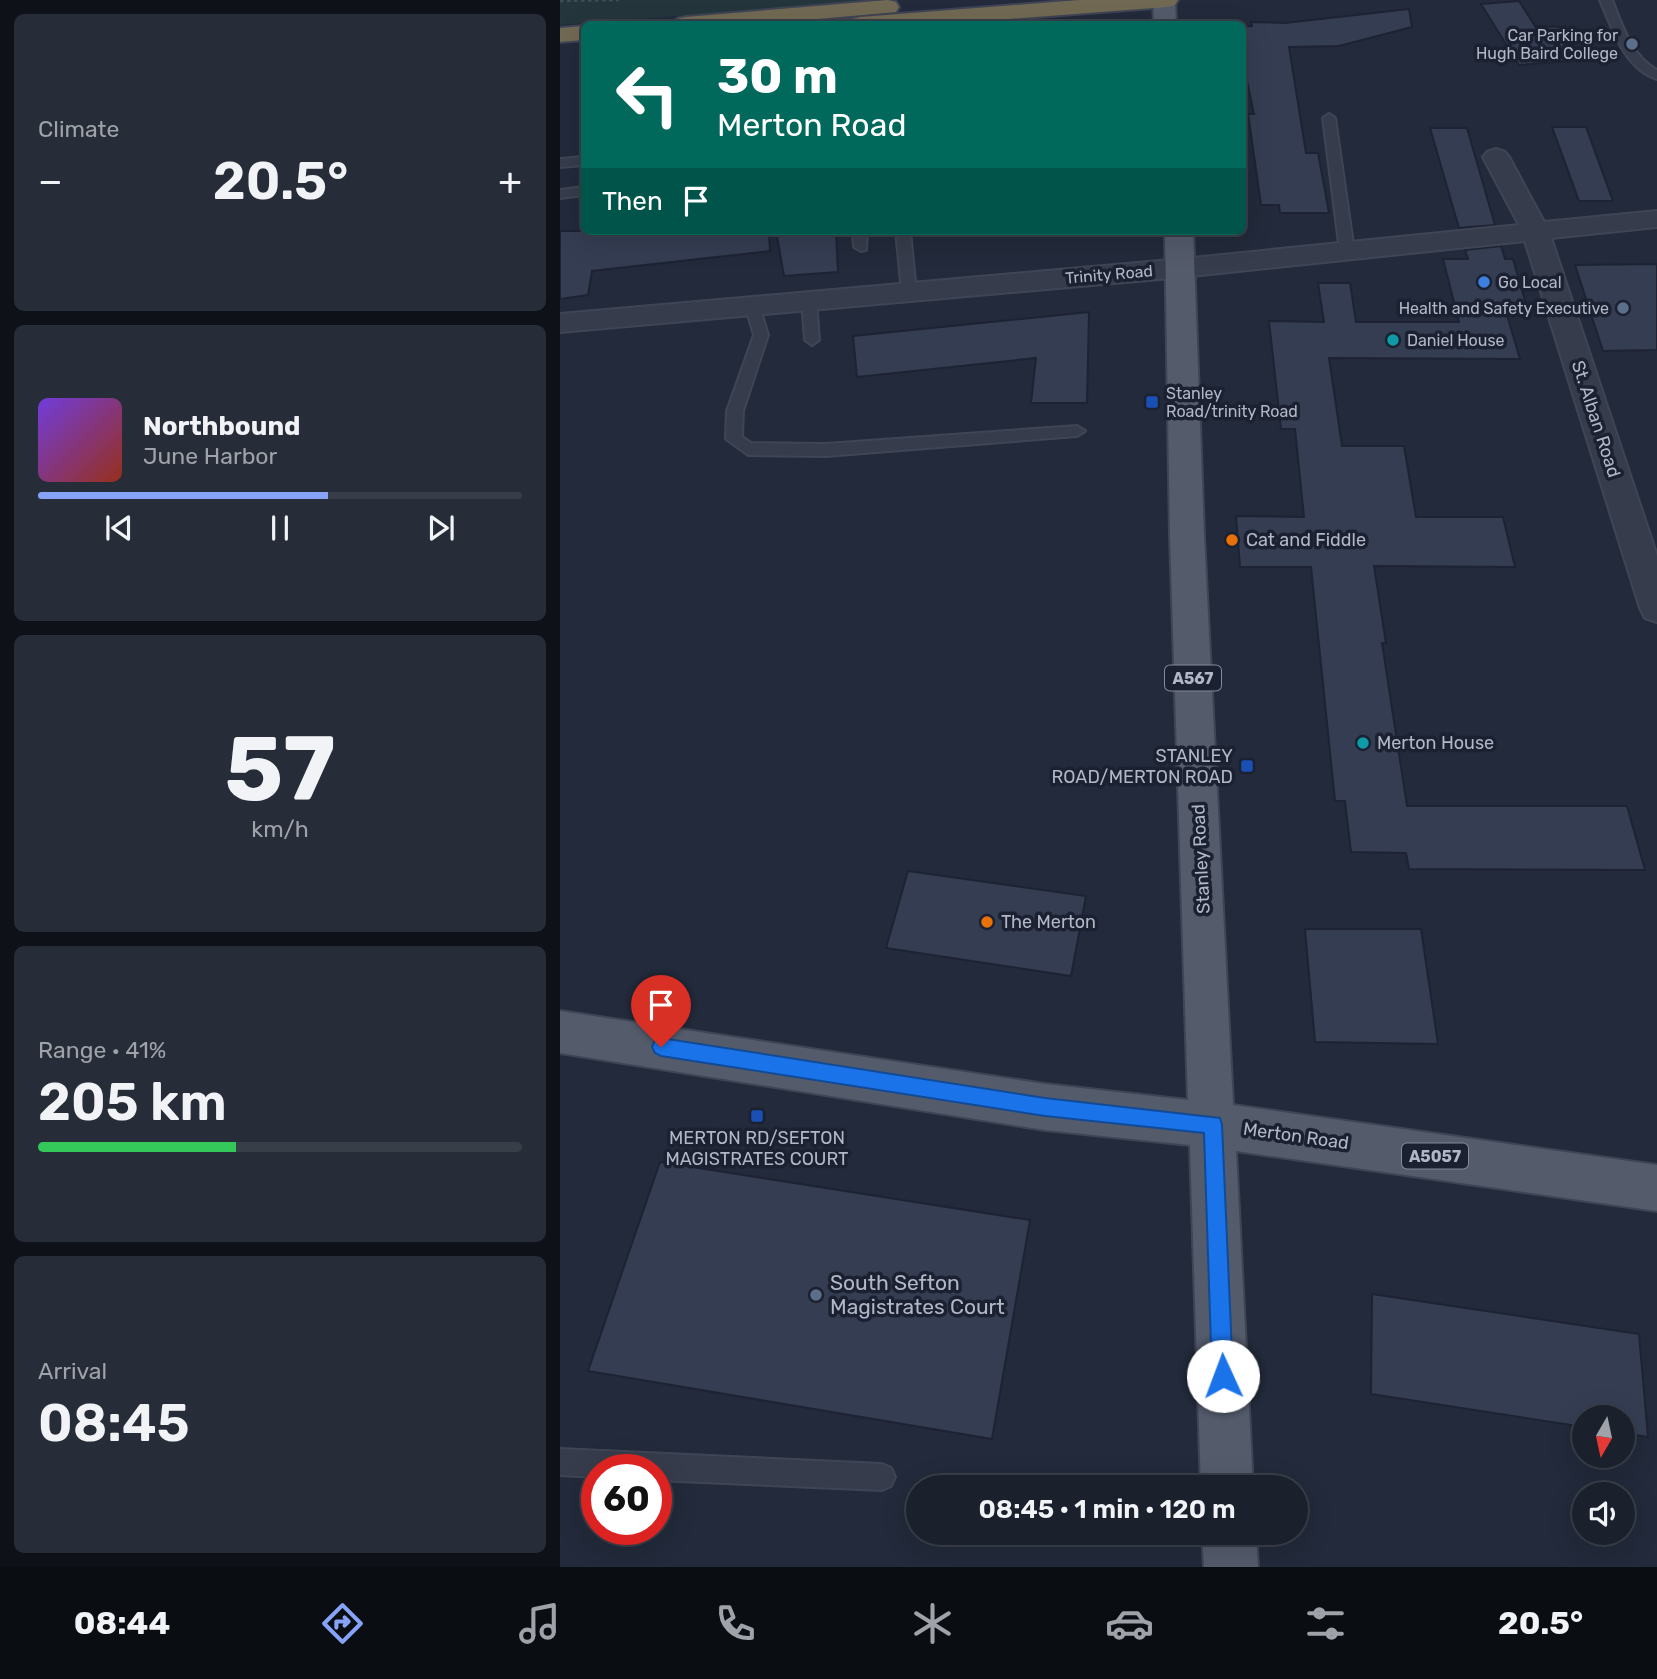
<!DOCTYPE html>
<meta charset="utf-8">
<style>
:root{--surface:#1a202c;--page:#272d38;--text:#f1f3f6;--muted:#9fa3a9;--line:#383e48;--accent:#86a3f7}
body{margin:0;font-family:Rubik,sans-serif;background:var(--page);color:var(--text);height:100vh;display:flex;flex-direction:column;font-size:26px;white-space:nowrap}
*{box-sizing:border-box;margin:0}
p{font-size:23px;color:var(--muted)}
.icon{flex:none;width:38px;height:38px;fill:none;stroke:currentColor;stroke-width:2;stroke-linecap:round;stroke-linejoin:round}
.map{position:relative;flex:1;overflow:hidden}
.details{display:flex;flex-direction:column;gap:14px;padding:14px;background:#0e1218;width:560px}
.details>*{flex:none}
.hud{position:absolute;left:21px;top:21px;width:665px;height:214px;border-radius:10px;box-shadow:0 7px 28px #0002,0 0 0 2px var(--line);background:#00695c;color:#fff;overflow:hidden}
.needle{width:46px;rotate:189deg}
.tools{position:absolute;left:1012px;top:1405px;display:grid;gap:14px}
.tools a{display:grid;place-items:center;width:63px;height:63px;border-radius:50%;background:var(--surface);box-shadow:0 7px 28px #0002,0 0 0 2px var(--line);font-size:35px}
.speed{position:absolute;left:21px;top:1454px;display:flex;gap:14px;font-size:35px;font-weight:700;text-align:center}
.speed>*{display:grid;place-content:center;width:91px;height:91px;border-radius:50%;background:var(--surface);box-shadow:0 7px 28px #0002,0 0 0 2px var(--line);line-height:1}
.speed .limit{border:10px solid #d22;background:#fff;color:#111}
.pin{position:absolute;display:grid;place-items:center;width:60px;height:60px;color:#fff;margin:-72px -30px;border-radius:50% 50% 50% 0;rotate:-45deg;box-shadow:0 0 7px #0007}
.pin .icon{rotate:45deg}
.me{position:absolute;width:77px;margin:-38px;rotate:358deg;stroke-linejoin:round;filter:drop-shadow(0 0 5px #0008)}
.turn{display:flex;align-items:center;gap:24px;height:147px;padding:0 21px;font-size:32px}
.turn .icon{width:91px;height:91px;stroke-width:2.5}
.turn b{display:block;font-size:49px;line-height:60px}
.then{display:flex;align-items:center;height:66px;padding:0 21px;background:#0003;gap:14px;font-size:26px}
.big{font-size:52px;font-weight:600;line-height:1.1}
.details .widget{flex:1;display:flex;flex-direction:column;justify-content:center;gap:10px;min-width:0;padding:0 24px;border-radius:10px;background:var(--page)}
.details .dial{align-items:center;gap:0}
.dial b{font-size:91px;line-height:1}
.song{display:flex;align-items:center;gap:21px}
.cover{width:84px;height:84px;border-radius:10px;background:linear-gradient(135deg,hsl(260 70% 55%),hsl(10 70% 35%))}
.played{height:7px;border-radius:4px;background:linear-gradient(90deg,var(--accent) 60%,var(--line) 60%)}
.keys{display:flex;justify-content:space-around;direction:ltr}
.heat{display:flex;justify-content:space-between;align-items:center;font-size:38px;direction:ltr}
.charge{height:10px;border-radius:5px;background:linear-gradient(90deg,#34c759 41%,var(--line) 0)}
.trip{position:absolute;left:346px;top:1475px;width:402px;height:70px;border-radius:35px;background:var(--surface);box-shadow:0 7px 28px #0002,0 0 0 2px var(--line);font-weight:600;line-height:70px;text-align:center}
.dock{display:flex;height:112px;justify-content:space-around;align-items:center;background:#0a0d12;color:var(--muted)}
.dock .icon{width:49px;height:49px}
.dock .active{color:var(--accent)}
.dock b{font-size:32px;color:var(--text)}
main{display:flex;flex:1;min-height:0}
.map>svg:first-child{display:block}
</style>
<main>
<section class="details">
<div class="widget"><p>Climate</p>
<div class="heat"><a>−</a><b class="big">20.5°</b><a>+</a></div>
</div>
<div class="widget">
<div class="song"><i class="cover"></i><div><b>Northbound</b><p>June Harbor</p></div></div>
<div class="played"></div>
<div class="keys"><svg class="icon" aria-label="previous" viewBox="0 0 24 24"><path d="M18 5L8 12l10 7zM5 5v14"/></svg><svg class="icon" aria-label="pause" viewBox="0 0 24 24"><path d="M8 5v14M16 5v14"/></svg><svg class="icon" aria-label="next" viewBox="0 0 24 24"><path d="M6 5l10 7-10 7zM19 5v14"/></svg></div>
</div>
<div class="widget dial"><b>57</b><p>km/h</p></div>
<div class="widget"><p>Range · 41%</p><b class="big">205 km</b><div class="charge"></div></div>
<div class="widget"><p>Arrival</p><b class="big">08:45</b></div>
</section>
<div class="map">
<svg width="1097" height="1567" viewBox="0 0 1097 1567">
<rect width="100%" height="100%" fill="#222a3b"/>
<!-- green -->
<path fill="#24363c" d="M0 0H328L0 25Z"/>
<!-- building -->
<path fill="#343d52" stroke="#1d2332" stroke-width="2" d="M959 1 975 26 1001 27 1023 60 959 65 921 4Z
M849 9 852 27 779 46 729 47 746 153H758L769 213H720L719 205H701L688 114H694L682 57V27L692 26 691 22 725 23Z
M992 127H1026L1053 201H1019Z
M870 128H907L935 225 899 228Z
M0 231H37V235L79 231H209L210 251 32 271 28 295 0 299Z
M216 231H276L278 272 224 276Z
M941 246 945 259H953L968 311H950L951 315H947L960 359 769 358 782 446H844L856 517H943L955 567 814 566 826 643H822L847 806H1067L1085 870 849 869 846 853 791 852 785 801H775L751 567H680L676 516 744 517 735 429H721L709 321 764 322 758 283H790L796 322H899L883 259H908L905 250Z
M1097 264V350L1043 351 1015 265Z
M529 312 527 403H471L476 358 297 377 293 336Z
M348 871 526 896 511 976 326 948Z
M745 929H861L878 1044 755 1042Z
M100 1162 470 1220 432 1439 28 1371Z
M812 1294 1079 1334 1088 1437 1062 1433V1418H1024V1427L811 1394Z"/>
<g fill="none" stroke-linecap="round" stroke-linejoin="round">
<defs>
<path id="lane" d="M1040 0H1052C1062 25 1072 57 1097 70V79C1065 69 1052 28 1040 0Z
M769 114 775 118 794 251 787 255 780 251 763 118Z
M24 157V165L0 167V159Z
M24 187V195L0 198V190Z
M293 231H307L306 250 301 251 294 247Z
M336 231H350L356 292 349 297 342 292Z
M249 295 256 300 259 340 252 345 245 340 242 300Z
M192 300 199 305 208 335 183 411 182 437 191 443 266 444 517 426 525 431 517 436 266 456 188 455 166 439 167 411 194 335 185 305Z
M0 1449 322 1464 331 1468 335 1477 331 1486 322 1490 96 1480V1470H37V1477L0 1475Z"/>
<path id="street" d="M936 149 945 152 949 157 984 222 1097 211V227L991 238 1097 556V622L1085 618 1080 608 965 241 622 277 0 332V314L622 259 959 225 923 157 927 152Z"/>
<path id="primary" d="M593 0H615L616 24H594Z
M605 231H633L644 536 673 1105 1097 1165V1211L676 1151 693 1488H641L630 1145 485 1130 0 1053V1011L485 1084 628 1100 610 536Z
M642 1533H696L698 1567H644Z"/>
<path id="highway" d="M328 0 336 2 339 7 336 12 201 24H113L117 19 125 17Z
M520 0H618L615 5 607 7 382 24H288L292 19 300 17Z
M24 26V40L0 42V28Z"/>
</defs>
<!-- lane casing -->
<use href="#lane" stroke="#3f4554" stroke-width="4"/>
<!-- street casing -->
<use href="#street" stroke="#3f4554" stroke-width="4"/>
<!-- primary casing -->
<use href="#primary" stroke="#3f4554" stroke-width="4"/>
<!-- highway casing -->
<use href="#highway" stroke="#3e4453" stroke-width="4"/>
<!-- path -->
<path stroke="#3d4f54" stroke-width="2.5" stroke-dasharray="3.5 3.5" stroke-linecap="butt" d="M0 1 59 0"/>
<!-- lane -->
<use href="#lane" fill="#363c4b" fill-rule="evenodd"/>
<!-- street -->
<use href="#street" fill="#363c4b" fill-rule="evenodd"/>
<!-- primary -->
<use href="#primary" fill="#545b6b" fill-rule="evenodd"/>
<!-- highway -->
<use href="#highway" fill="#716953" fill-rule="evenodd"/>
</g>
<!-- route -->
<path fill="#1a73e8" stroke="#114b97" stroke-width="2" d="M101 1038 485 1098 660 1118 662 1125 673 1376 670 1383 663 1386 656 1383 652 1376 644 1133 485 1116 101 1056 95 1053 92 1047 95 1040Z"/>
<!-- markers -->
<g fill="#5c6f8a" stroke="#1b2130" stroke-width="2.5">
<circle cx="1072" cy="44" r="7"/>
<circle cx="1063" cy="308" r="7"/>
<circle cx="256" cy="1295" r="7"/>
</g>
<circle fill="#3f7fe0" stroke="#1b2130" stroke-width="2.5" cx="924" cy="282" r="7"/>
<g fill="#0f9aa8" stroke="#1b2130" stroke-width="2.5">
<circle cx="833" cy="340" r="7"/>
<circle cx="803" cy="743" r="7"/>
</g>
<g fill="#1a4fb4" stroke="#1b2130" stroke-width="2.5">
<rect x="585" y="395" width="14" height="14" rx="3.5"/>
<rect x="680" y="759" width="14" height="14" rx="3.5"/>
<rect x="190" y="1109" width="14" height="14" rx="3.5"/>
</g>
<g fill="#e8710a" stroke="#1b2130" stroke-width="2.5">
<circle cx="672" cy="540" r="7"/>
<circle cx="427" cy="922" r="7"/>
</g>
<g text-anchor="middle" stroke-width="7" stroke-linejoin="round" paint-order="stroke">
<!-- far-poi labels -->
<g font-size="16" fill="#b1b7c7" stroke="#1b2130" text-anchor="start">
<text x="1058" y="41" text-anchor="end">Car Parking for<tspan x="1058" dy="18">Hugh Baird College</tspan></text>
<text x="938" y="288">Go Local</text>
<text x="1049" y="314" text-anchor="end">Health and Safety Executive</text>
<text x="847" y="346">Daniel House</text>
<text x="606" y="399">Stanley<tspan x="606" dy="18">Road/trinity Road</tspan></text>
</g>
<!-- far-street labels -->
<g font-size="16" fill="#b1b7c7" stroke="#1b2130">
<text transform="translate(549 274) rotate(-5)" y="6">Trinity Road</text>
</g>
<!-- shield labels -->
<g fill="#1b2130" stroke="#848a9a" stroke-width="2">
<rect x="605" y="665.5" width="56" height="25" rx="5"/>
<rect x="842" y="1143.5" width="66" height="25" rx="5"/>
</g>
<g font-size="16" font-weight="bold" fill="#b1b7c7">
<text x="633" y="684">A567</text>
<text x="875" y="1162">A5057</text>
</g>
<!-- street labels -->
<g font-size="18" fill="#b1b7c7" stroke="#1b2130">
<text transform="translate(1036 419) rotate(72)" y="6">St. Alban Road</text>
<text transform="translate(641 859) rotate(-93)" y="6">Stanley Road</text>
<text transform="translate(736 1136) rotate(8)" y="6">Merton Road</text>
</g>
<!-- poi labels -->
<g font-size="18" fill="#b1b7c7" stroke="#1b2130" text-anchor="start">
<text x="686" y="546">Cat and Fiddle</text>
<text x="817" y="749">Merton House</text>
<text x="673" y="762" text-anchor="end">STANLEY<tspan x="673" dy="21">ROAD/MERTON ROAD</tspan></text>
<text x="441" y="928">The Merton</text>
<text x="197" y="1144" text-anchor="middle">MERTON RD/SEFTON<tspan x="197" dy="21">MAGISTRATES COURT</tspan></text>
</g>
<!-- near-poi labels -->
<g font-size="21" fill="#b1b7c7" stroke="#1b2130" text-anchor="start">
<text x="270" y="1290">South Sefton<tspan x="270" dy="24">Magistrates Court</tspan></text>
</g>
</g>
</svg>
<div class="tools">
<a><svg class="needle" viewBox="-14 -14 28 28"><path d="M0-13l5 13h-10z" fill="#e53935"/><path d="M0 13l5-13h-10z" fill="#9fa3a9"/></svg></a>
<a><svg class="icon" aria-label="sound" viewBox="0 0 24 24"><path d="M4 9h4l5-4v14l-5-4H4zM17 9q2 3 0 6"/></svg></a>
</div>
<div class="speed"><div class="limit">60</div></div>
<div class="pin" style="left:101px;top:1047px;background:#d93025"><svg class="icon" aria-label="arrive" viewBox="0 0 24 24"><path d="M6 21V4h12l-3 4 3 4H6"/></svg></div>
<svg class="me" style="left:663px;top:1376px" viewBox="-20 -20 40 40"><circle r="19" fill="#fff"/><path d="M0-13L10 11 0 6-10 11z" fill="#1a73e8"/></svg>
<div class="trip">08:45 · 1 min · 120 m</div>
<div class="hud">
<div class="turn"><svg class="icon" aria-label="left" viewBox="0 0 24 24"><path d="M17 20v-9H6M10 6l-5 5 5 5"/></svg><div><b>30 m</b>Merton Road</div></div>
<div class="then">Then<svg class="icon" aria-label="arrive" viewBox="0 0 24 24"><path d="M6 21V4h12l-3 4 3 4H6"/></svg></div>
</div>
</div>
</main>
<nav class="dock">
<b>08:44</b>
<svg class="icon active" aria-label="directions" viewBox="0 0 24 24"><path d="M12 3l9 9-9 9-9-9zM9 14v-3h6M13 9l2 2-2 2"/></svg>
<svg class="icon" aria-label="music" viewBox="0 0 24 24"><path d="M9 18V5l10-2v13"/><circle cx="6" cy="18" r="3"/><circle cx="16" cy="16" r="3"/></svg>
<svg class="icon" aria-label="phone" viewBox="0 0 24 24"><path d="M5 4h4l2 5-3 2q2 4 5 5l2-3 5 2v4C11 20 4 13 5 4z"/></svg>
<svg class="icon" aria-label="climate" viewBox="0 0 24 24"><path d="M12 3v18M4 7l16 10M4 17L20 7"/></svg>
<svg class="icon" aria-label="car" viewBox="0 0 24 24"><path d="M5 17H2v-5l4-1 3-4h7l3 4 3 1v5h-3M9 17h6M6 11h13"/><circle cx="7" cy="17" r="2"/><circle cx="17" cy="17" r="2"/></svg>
<svg class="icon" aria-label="filters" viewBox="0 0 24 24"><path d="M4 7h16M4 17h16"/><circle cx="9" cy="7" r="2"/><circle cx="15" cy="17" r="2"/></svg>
<b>20.5°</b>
</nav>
